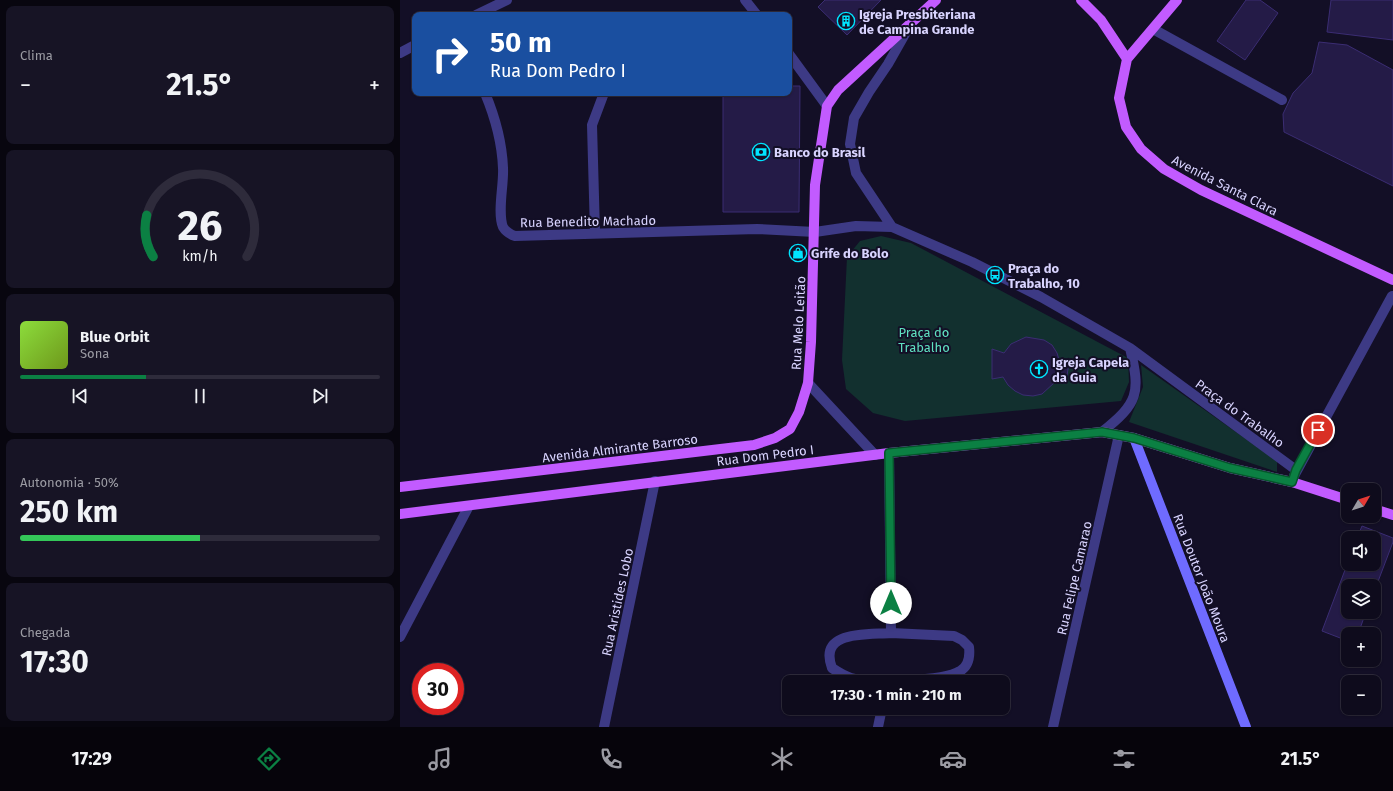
<!DOCTYPE html>
<html lang="pt">
<meta charset="utf-8">
<style>
:root{--surface:#0e0b1c;--page:#171425;--text:#f1f3f6;--muted:#9b9ba3;--line:#2e2b3b;--accent:#0b8043}
body{margin:0;font-family:"Fira Sans",sans-serif;background:var(--page);color:var(--text);height:100vh;display:flex;flex-direction:column;font-size:15px;white-space:nowrap}
*{box-sizing:border-box;margin:0}
p{font-size:13px;color:var(--muted)}
.icon{flex:none;width:22px;height:22px;fill:none;stroke:currentColor;stroke-width:2;stroke-linecap:round;stroke-linejoin:round}
.map{position:relative;flex:1;overflow:hidden}
.side{display:flex;flex-direction:column;gap:6px;padding:6px;background:#08060f;width:400px}
.side>*{flex:none}
.guide{position:absolute;left:12px;top:12px;width:380px;height:84px;border-radius:8px;box-shadow:0 1px 3px #0004,0 0 0 1px var(--line);background:#1a4fa0;color:#fff;overflow:hidden}
.needle{width:26px;rotate:51deg}
.buttons{position:absolute;left:941px;top:483px;display:grid;gap:8px}
.buttons a{display:grid;place-items:center;width:40px;height:40px;border-radius:8px;background:var(--surface);box-shadow:0 1px 3px #0004,0 0 0 1px var(--line);font-size:20px}
.speed{position:absolute;left:12px;top:663px;display:flex;gap:8px;font-size:20px;font-weight:700;text-align:center}
.speed>*{display:grid;place-content:center;width:52px;height:52px;border-radius:50%;background:var(--surface);box-shadow:0 1px 3px #0004,0 0 0 1px var(--line);line-height:1}
.speed .limit{border:6px solid #d22;background:#fff;color:#111}
.pin{position:absolute;display:grid;place-items:center;width:34px;height:34px;color:#fff;margin:-17px;border:2px solid #fff;border-radius:50%;box-shadow:0 1px 4px #0007}
.me{position:absolute;width:44px;margin:-22px;rotate:0deg;stroke-linejoin:round;filter:drop-shadow(0 0 3px #0008)}
.turn{display:flex;align-items:center;gap:14px;height:84px;padding:0 12px;font-size:18px}
.turn .icon{width:52px;height:52px;stroke-width:2.5}
.turn b{display:block;font-size:28px;line-height:34px}
.big{font-size:30px;font-weight:700;line-height:1.1}
.side .card{flex:1;display:flex;flex-direction:column;justify-content:center;gap:6px;min-width:0;padding:0 14px;border-radius:8px;background:var(--page)}
.side .dial{align-items:center;gap:0}
.dial svg{height:104px;overflow:visible;fill:none;stroke:var(--line);stroke-width:7;stroke-linecap:round;text-anchor:middle}
.dial text{fill:var(--text);stroke:none}
.song{display:flex;align-items:center;gap:12px}
.cover{width:48px;height:48px;border-radius:6px;background:linear-gradient(135deg,hsl(90 70% 55%),hsl(80 70% 35%))}
.played{height:4px;border-radius:2px;background:linear-gradient(90deg,var(--accent) 35%,var(--line) 35%)}
.keys{display:flex;justify-content:space-around;direction:ltr}
.heat{display:flex;justify-content:space-between;align-items:center;font-size:22px;direction:ltr}
.charge{height:6px;border-radius:3px;background:linear-gradient(90deg,#34c759 50%,var(--line) 0)}
.trip{position:absolute;left:382px;top:675px;width:228px;height:40px;border-radius:8px;background:var(--surface);box-shadow:0 1px 3px #0004,0 0 0 1px var(--line);font-weight:700;line-height:40px;text-align:center}
.tabs{display:flex;height:64px;justify-content:space-around;align-items:center;background:#06040b;color:var(--muted)}
.tabs .icon{width:28px;height:28px}
.tabs .on{color:var(--accent)}
.tabs b{font-size:18px;color:var(--text)}
main{display:flex;flex:1;min-height:0}
.map>svg:first-child{display:block}
</style>
<main>
<section class="side">
<div class="card"><p>Clima</p>
<div class="heat"><a>−</a><b class="big">21.5°</b><a>+</a></div>
</div>
<div class="card dial"><svg viewBox="0 0 100 80">
<path d="M14 69A42 42 0 1 1 86 69"/>
<path d="M14 69A42 42 0 0 1 9 37" stroke="#0b8043"/>
<text x="50" y="56" font-size="32" font-weight="700">26</text>
<text x="50" y="72" font-size="11">km/h</text>
</svg></div>
<div class="card">
<div class="song"><i class="cover"></i><div><b>Blue Orbit</b><p>Sona</p></div></div>
<div class="played"></div>
<div class="keys"><svg class="icon" aria-label="previous" viewBox="0 0 24 24"><path d="M18 5L8 12l10 7zM5 5v14"/></svg><svg class="icon" aria-label="pause" viewBox="0 0 24 24"><path d="M8 5v14M16 5v14"/></svg><svg class="icon" aria-label="next" viewBox="0 0 24 24"><path d="M6 5l10 7-10 7zM19 5v14"/></svg></div>
</div>
<div class="card"><p>Autonomia · 50%</p><b class="big">250 km</b><div class="charge"></div></div>
<div class="card"><p>Chegada</p><b class="big">17:30</b></div>
</section>
<div class="map">
<svg width="993" height="727" viewBox="0 0 993 727">
<rect width="100%" height="100%" fill="#130f26"/>
<!-- green -->
<path fill="#12302f" d="M481 236 511 243 728 358 729 382 721 401 505 421 473 413 446 389 442 360 447 257 460 241Z
M741 365 877 461V472L729 422 743 387Z"/>
<!-- building -->
<path fill="#241b47" stroke="#3b2d73" d="M425 0H481L447 35 418 7Z
M846 0H860L878 13 845 60 817 41Z
M931 0H993V40L927 32Z
M919 42 947 45 993 70V186L884 132 883 114 893 93 912 73Z
M389 86H400L399 212H323V93H389Z
M626 337 644 340 652 345 657 353 660 363 669 362 666 383 655 382 642 394 633 396 623 395 615 391 608 385 603 377 592 379V349L604 353 611 344Z
M962 526 993 538V542L974 592V586H948V612H966L958 634H948V641L922 631 948 562V564H974V538H957Z"/>
<g fill="none" stroke-linecap="round" stroke-linejoin="round">
<!-- service -->
<path stroke="#3d3a85" stroke-width="10" d="M753 29 882 100
M195 233 192 125 204 93"/>
<!-- minor -->
<path stroke="#3d3a85" stroke-width="10" d="M345 0 357 15
M76 15 107 0
M509 27 488 64 469 92 454 118 450 144 456 173 492 227 572 262 641 297 730 348 896 470
M0 53 15 45
M389 54 427 106
M85 93C95 117 102 142 103 168 104 185 97 212 103 227 106 232 109 234 115 236L357 229 415 232 456 226 492 227
M408 383 475 455
M702 432C738 403 741 394 730 348
M489 453 491 633
M894 476 992 296
M491 633 554 636 562 640 569 647C570 656 569 666 560 671 545 681 469 684 451 678 444 676 438 672 432 668 418 630 467 635 491 633Z
M0 637 69 506
M204 727 255 481
M478 727 482 708
M653 727 719 435"/>
<!-- secondary -->
<path stroke="#6f6bff" stroke-width="10" d="M734 438 846 727"/>
<!-- primary -->
<path stroke="#c25bff" stroke-width="10" d="M681 0 701 20 727 59
M777 0 727 59 719 98 726 127 741 149 764 169 801 190 993 280
M0 487 354 445 375 438 390 429 399 412 408 383 411 342 415 185 427 106 438 90 536 0
M974 509 993 515
M0 514 489 453 702 432 734 438 830 468 892 482 948 500"/>
</g>
<g fill="none" stroke-linecap="round" stroke-linejoin="round">
<defs>
<path id="route" d="M491 603 489 453 702 432 734 438 830 468 892 482 896 470 918 430"/>
</defs>
<!-- route casing -->
<use href="#route" stroke="#07532c" stroke-width="10"/>
<!-- route -->
<use href="#route" stroke="#0b8043" stroke-width="7"/>
</g>
<!-- icons -->
<defs>
<symbol id="building-ring" viewBox="-11 -11 22 22"><circle r="9.5" fill="#130f26" stroke="#00e5ff" stroke-width="1.5"/><path d="M-4-6H4V6H1V3H-1V6H-4ZM-2.5-4.3h1.7v1.8h-1.7ZM.8-4.3h1.7v1.8H.8ZM-2.5-1h1.7V.8h-1.7ZM.8-1h1.7V.8H.8Z" fill="#00e5ff"/></symbol>
<symbol id="bank-ring" viewBox="-11 -11 22 22"><circle r="9.5" fill="#130f26" stroke="#00e5ff" stroke-width="1.5"/><path d="M-6-4H6V4H-6ZM0-2.3a2.3 2.3 0 1 0 0 4.6a2.3 2.3 0 1 0 0-4.6Z" fill="#00e5ff"/></symbol>
<symbol id="shop-ring" viewBox="-11 -11 22 22"><circle r="9.5" fill="#130f26" stroke="#00e5ff" stroke-width="1.5"/><path d="M-5-2.5h2.3a2.7 3.5 0 0 1 5.4 0H5L5.5 6h-11ZM-1.5-2.5h3a1.5 2.3 0 0 0-3 0Z" fill="#00e5ff"/></symbol>
<symbol id="bus-ring" viewBox="-11 -11 22 22"><circle r="9.5" fill="#130f26" stroke="#00e5ff" stroke-width="1.5"/><path d="M-5-6H5V4H4V6H2V4H-2V6H-4V4H-5ZM-3.5-4V0h7V-4ZM-3.5 1.2v1.5H-2V1.2ZM2 1.2v1.5H3.5V1.2Z" fill="#00e5ff"/></symbol>
<symbol id="church-ring" viewBox="-11 -11 22 22"><circle r="9.5" fill="#130f26" stroke="#00e5ff" stroke-width="1.5"/><path d="M-1.2-6h2.4v3.5h3.3v2.4h-3.3V6h-2.4V-.1h-3.3v-2.4h3.3Z" fill="#00e5ff"/></symbol>
</defs>
<g fill-rule="evenodd">
<use href="#building-ring" x="436" y="11" width="20" height="20"/>
<use href="#bank-ring" x="351" y="142" width="20" height="20"/>
<use href="#shop-ring" x="388" y="243" width="20" height="20"/>
<use href="#bus-ring" x="585" y="265" width="20" height="20"/>
<use href="#church-ring" x="629" y="359" width="20" height="20"/>
</g>
<g text-anchor="middle" stroke-width="4" stroke-linejoin="round" paint-order="stroke">
<!-- poi labels -->
<g font-size="13" font-weight="bold" fill="#d9d4ff" stroke="#130f26" text-anchor="start">
<text x="459" y="19">Igreja Presbiteriana<tspan x="459" dy="15">de Campina Grande</tspan></text>
<text x="374" y="157">Banco do Brasil</text>
<text x="411" y="258">Grife do Bolo</text>
<text x="608" y="273">Praça do<tspan x="608" dy="15">Trabalho, 10</tspan></text>
<text x="652" y="367">Igreja Capela<tspan x="652" dy="15">da Guia</tspan></text>
</g>
<!-- street labels -->
<g font-size="13" fill="#d9d4ff" stroke="#130f26">
<text transform="translate(825 185) rotate(27)" y="5">Avenida Santa Clara</text>
<text transform="translate(188 221) rotate(-1)" y="5">Rua Benedito Machado</text>
<text transform="translate(398 323) rotate(-87)" y="5">Rua Melo Leitão</text>
<text transform="translate(840 413) rotate(36)" y="5">Praça do Trabalho</text>
<text transform="translate(220 448) rotate(-7)" y="5">Avenida Almirante Barroso</text>
<text transform="translate(365 455) rotate(-7)" y="5">Rua Dom Pedro I</text>
<text transform="translate(674 578) rotate(-77)" y="5">Rua Felipe Camarao</text>
<text transform="translate(802 578) rotate(69)" y="5">Rua Doutor João Moura</text>
<text transform="translate(217 602) rotate(-78)" y="5">Rua Aristides Lobo</text>
</g>
<!-- park labels -->
<g font-size="13" fill="#5fe0c0" stroke="#130f26">
<text x="524" y="337">Praça do<tspan x="524" dy="15">Trabalho</tspan></text>
</g>
</g>
</svg>
<div class="buttons">
<a><svg class="needle" viewBox="-14 -14 28 28"><path d="M0-13l5 13h-10z" fill="#e53935"/><path d="M0 13l5-13h-10z" fill="#9b9ba3"/></svg></a>
<a><svg class="icon" aria-label="sound" viewBox="0 0 24 24"><path d="M4 9h4l5-4v14l-5-4H4zM17 9q2 3 0 6"/></svg></a>
<a><svg class="icon" aria-label="layers" viewBox="0 0 24 24"><path d="M12 4l9 5-9 5-9-5zM3 14l9 5 9-5"/></svg></a>
<a>+</a>
<a>−</a>
</div>
<div class="speed"><div class="limit">30</div></div>
<div class="pin" style="left:918px;top:430px;background:#d93025"><svg class="icon" aria-label="arrive" viewBox="0 0 24 24"><path d="M6 21V4h12l-3 4 3 4H6"/></svg></div>
<svg class="me" style="left:491px;top:603px" viewBox="-20 -20 40 40"><circle r="19" fill="#fff"/><path d="M0-13L10 11 0 6-10 11z" fill="#0b8043"/></svg>
<div class="trip">17:30 · 1 min · 210 m</div>
<div class="guide">
<div class="turn"><svg class="icon" aria-label="right" viewBox="0 0 24 24"><path d="M7 20v-9h11M14 6l5 5-5 5"/></svg><div><b>50 m</b>Rua Dom Pedro I</div></div>
</div>
</div>
</main>
<nav class="tabs">
<b>17:29</b>
<svg class="icon on" aria-label="directions" viewBox="0 0 24 24"><path d="M12 3l9 9-9 9-9-9zM9 14v-3h6M13 9l2 2-2 2"/></svg>
<svg class="icon" aria-label="music" viewBox="0 0 24 24"><path d="M9 18V5l10-2v13"/><circle cx="6" cy="18" r="3"/><circle cx="16" cy="16" r="3"/></svg>
<svg class="icon" aria-label="phone" viewBox="0 0 24 24"><path d="M5 4h4l2 5-3 2q2 4 5 5l2-3 5 2v4C11 20 4 13 5 4z"/></svg>
<svg class="icon" aria-label="climate" viewBox="0 0 24 24"><path d="M12 3v18M4 7l16 10M4 17L20 7"/></svg>
<svg class="icon" aria-label="car" viewBox="0 0 24 24"><path d="M5 17H2v-5l4-1 3-4h7l3 4 3 1v5h-3M9 17h6M6 11h13"/><circle cx="7" cy="17" r="2"/><circle cx="17" cy="17" r="2"/></svg>
<svg class="icon" aria-label="filters" viewBox="0 0 24 24"><path d="M4 7h16M4 17h16"/><circle cx="9" cy="7" r="2"/><circle cx="15" cy="17" r="2"/></svg>
<b>21.5°</b>
</nav>
